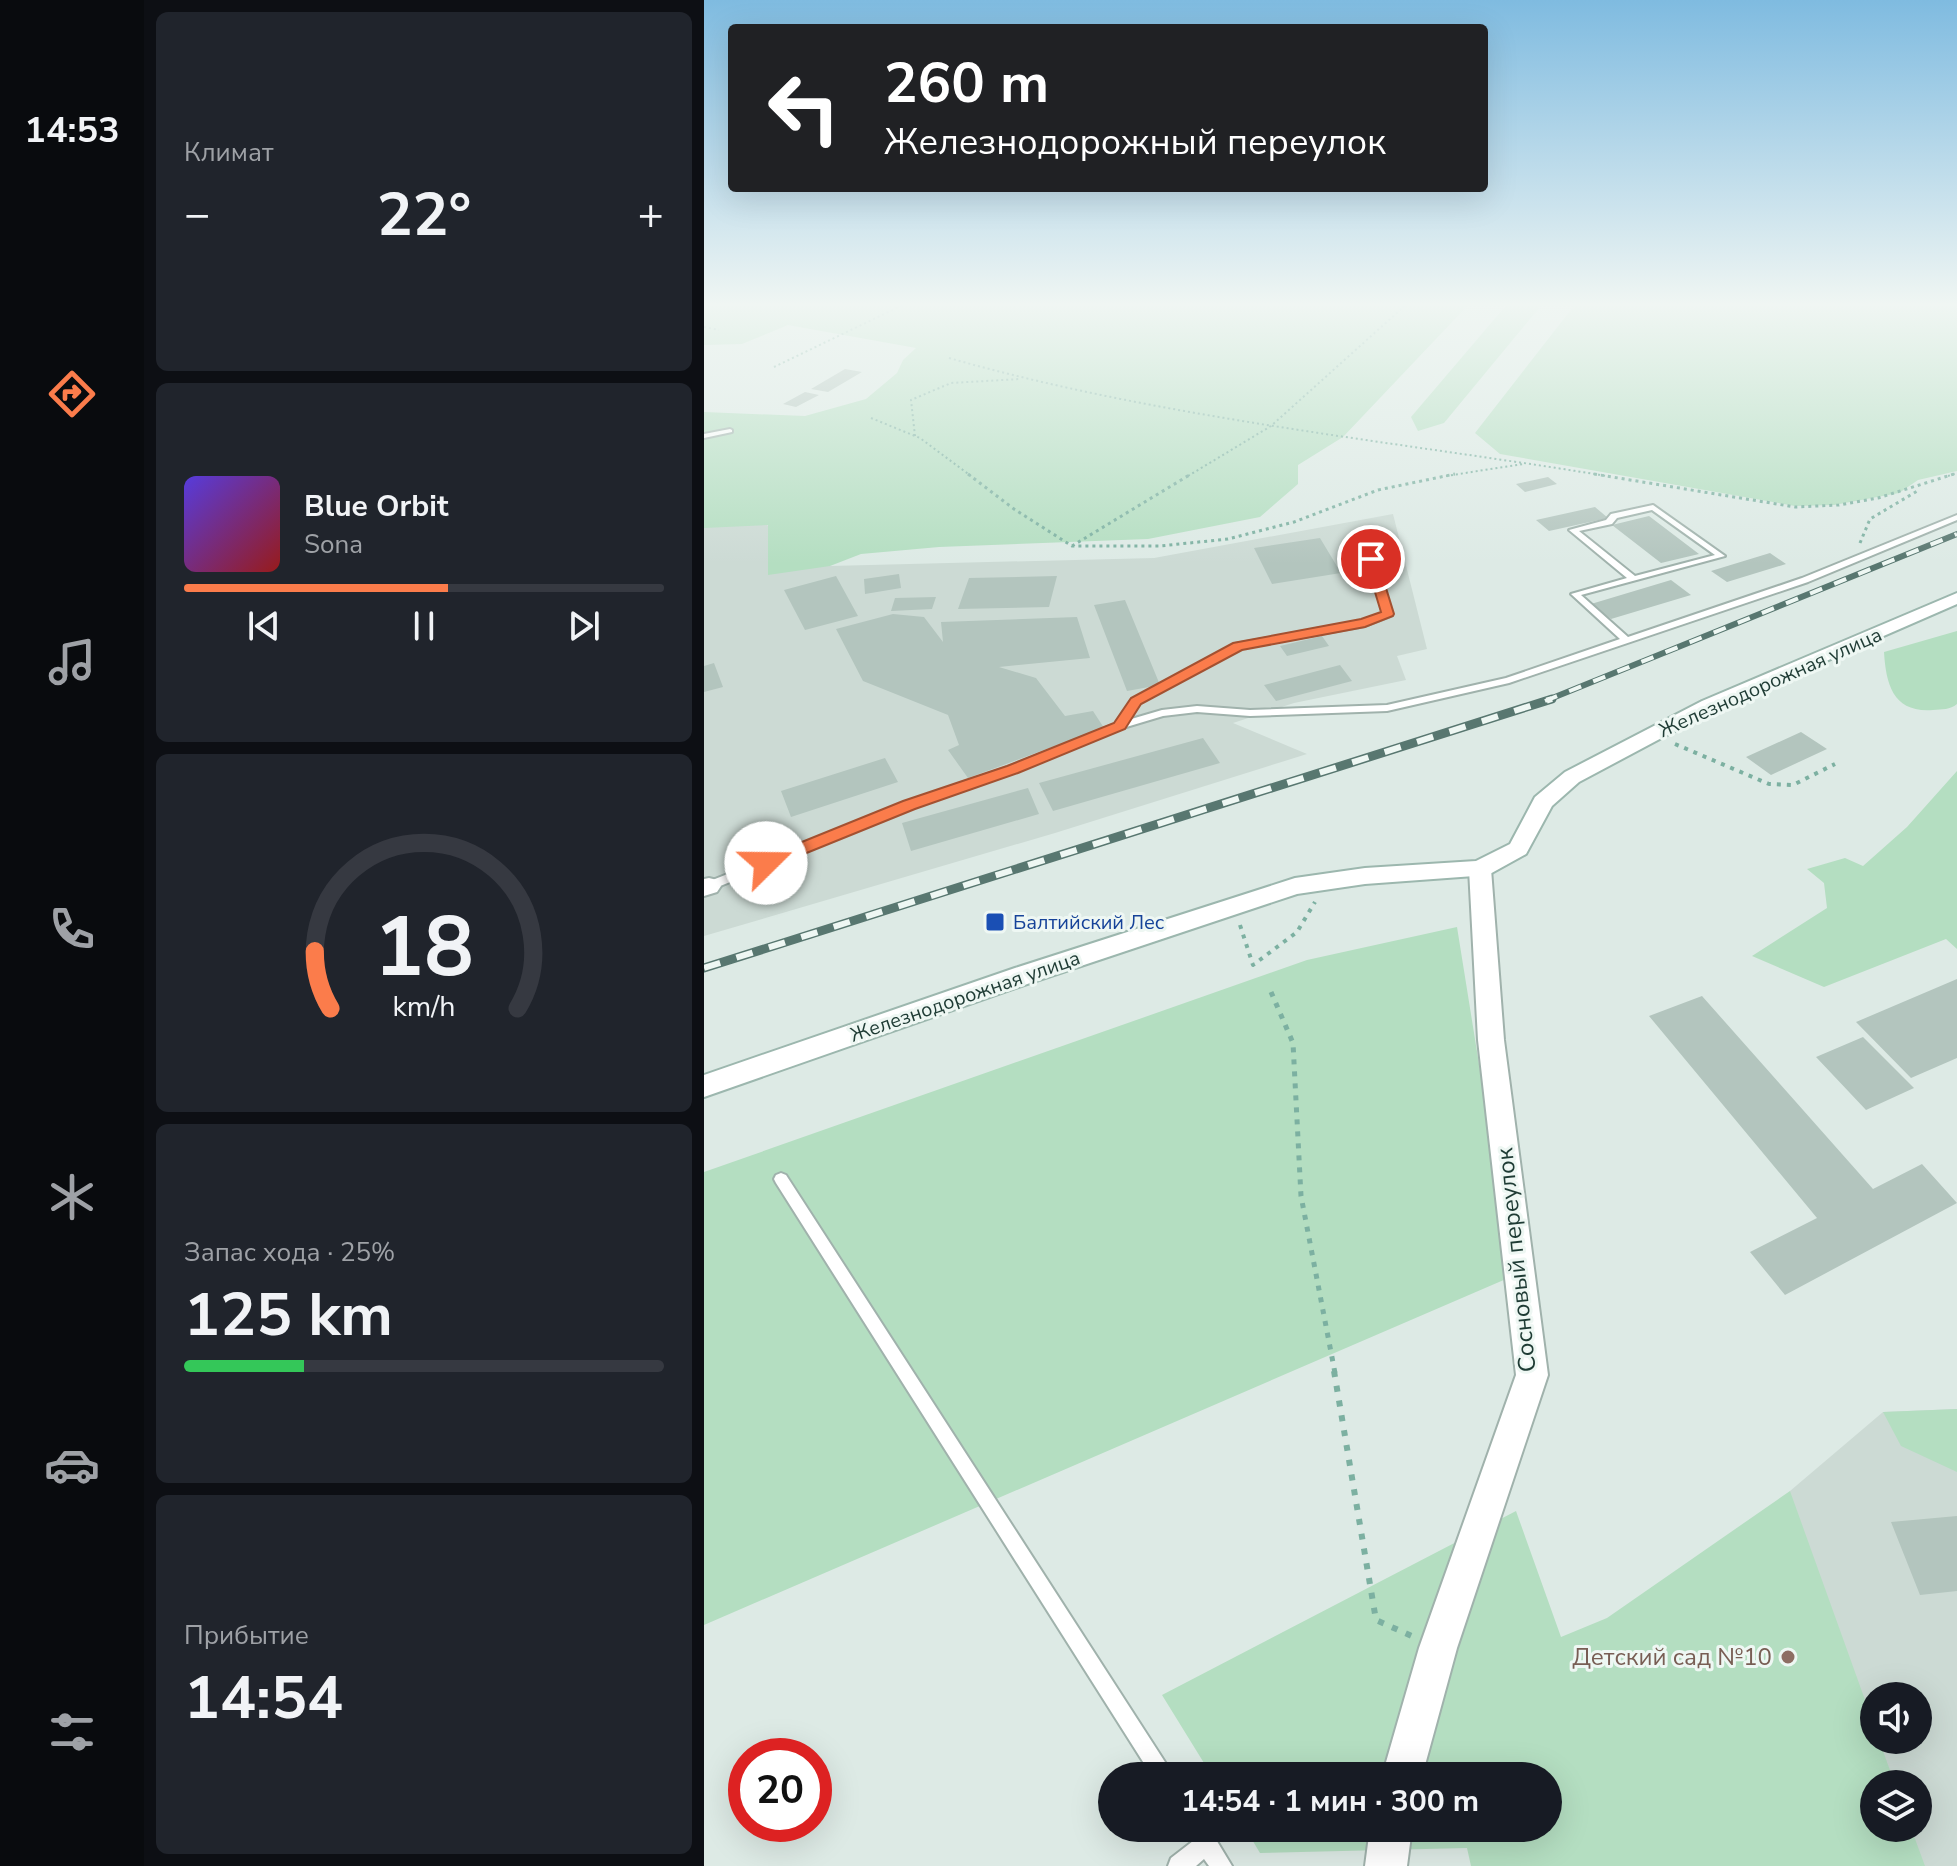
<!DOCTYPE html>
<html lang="ru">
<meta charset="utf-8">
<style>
:root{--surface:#171b24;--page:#20242c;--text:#f1f3f6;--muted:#9ea1a6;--line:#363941;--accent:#fb7c4b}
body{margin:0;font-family:"Nunito Sans",sans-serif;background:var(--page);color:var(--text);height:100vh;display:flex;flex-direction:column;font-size:30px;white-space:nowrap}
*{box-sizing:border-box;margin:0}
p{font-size:26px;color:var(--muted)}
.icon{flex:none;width:44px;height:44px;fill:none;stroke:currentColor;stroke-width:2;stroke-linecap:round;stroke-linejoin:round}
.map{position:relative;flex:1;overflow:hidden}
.panel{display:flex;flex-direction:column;gap:12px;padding:12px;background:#0d0f14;width:560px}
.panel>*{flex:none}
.top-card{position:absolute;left:24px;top:24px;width:760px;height:168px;border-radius:8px;box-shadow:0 8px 32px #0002;background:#202124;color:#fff;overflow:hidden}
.tools{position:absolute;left:1156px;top:1682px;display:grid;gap:16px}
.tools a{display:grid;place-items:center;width:72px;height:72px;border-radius:50%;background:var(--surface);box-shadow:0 8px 32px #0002;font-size:40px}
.speed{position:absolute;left:24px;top:1738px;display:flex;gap:16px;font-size:40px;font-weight:700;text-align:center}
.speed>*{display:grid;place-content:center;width:104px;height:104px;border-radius:50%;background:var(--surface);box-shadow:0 8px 32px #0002;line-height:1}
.speed .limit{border:12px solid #d22;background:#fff;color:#111}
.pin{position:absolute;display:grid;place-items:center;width:68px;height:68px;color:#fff;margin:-34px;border:4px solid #fff;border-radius:50%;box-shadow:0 2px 8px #0007}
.me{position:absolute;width:88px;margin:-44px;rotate:68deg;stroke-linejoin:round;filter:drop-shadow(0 0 6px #0008)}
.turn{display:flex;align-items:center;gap:28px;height:168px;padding:0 24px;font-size:36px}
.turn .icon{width:104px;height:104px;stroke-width:2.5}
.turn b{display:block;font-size:56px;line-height:68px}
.big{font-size:60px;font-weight:700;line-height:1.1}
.panel .tile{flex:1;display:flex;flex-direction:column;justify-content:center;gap:12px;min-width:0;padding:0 28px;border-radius:12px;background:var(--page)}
.panel .dial{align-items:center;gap:0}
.dial svg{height:208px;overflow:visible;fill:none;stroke:var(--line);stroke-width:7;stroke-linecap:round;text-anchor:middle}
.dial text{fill:var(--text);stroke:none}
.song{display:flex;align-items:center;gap:24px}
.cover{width:96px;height:96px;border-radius:12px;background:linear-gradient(135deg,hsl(250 70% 55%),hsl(0 70% 35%))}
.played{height:8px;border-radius:4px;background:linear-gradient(90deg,var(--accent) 55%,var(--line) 55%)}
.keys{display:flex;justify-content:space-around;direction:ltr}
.heat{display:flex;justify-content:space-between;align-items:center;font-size:44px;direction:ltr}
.charge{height:12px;border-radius:6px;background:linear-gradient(90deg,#34c759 25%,var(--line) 0)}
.trip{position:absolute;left:394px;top:1762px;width:464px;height:80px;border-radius:40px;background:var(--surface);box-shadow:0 8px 32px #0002;font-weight:700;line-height:80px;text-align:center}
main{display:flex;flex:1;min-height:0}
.menu{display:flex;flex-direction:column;width:144px;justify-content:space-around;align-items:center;background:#090b0e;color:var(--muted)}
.menu .icon{width:56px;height:56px}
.menu .on{color:var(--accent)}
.menu b{font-size:36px;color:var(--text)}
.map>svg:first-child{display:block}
</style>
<main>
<nav class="menu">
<b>14:53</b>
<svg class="icon on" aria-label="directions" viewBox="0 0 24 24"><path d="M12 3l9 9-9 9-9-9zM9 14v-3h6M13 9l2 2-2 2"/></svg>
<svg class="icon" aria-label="music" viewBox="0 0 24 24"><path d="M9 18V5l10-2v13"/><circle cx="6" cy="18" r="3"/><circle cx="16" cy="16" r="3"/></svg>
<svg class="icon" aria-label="phone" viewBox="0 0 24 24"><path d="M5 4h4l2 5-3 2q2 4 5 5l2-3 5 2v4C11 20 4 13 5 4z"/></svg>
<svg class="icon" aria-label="climate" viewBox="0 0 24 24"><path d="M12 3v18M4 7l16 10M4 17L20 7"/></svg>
<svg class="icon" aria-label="car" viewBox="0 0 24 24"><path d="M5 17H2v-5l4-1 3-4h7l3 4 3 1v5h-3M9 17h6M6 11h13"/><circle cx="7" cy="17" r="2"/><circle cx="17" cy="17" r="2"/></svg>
<svg class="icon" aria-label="filters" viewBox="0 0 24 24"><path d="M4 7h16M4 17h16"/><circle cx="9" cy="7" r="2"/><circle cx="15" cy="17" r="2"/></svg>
</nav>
<section class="panel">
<div class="tile"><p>Климат</p>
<div class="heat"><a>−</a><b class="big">22°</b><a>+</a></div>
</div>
<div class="tile">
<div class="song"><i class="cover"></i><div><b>Blue Orbit</b><p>Sona</p></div></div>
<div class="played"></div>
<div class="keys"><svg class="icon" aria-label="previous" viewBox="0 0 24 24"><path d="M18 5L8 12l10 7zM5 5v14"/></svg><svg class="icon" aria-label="pause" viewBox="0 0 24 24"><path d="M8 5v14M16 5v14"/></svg><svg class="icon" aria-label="next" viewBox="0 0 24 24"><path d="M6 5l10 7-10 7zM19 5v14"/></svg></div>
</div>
<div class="tile dial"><svg viewBox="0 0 100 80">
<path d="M14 69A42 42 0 1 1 86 69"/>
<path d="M14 69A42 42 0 0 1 8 47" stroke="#fb7c4b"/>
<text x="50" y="56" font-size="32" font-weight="700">18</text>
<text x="50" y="72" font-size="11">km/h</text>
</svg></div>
<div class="tile"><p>Запас хода · 25%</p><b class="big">125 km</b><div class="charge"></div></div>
<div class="tile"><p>Прибытие</p><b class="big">14:54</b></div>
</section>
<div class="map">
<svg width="1253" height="1866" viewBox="0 0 1253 1866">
<rect width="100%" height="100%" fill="#ddeae5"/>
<!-- built -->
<path fill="#ccdad4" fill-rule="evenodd" d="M0 494 32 505 126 566 450 558 689 514 723 649 693 656 702 680 590 703 529 723 603 754 351 833 0 936Z
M1253 1409V1866H975L1086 1491 1179 1412ZM1170 1696H1214V1740H1170ZM1170 1784H1214V1828H1170Z"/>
<!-- green -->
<path fill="#b4dec1" d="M0 302H767L639 437 594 465V484L556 517 444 539 235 547 157 554 126 566 64 575V525L0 528V412L101 416 162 399 193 373 199 360 212 348 84 325 38 344 0 345Z
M805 302H840L740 423 714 431 707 417Z
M873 302H1253V471L1214 480 1195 493 1130 505 1091 506 796 454 771 433Z
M1253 631V704C1246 710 1238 709 1229 710 1190 713 1182 686 1180 652Z
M1253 771V949L1242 939 1120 987 1048 956 1123 908 1120 883 1103 869 1141 858 1159 866 1203 827Z
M753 927 809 1276 0 1625V1172L603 960Z
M1253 1409V1472L1197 1446 1179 1412Z
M1086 1491 1170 1725V1740H1175L1191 1784H1170V1828H1207L1221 1866H767L763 1848 556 1853 541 1828H844V1776H508L458 1695 812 1511 857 1637 903 1618Z"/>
<!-- building -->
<path fill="#b3c5be" d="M141 369 158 372 124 392 107 389Z
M101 392 115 395 92 407 79 404Z
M844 477 853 484 821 492 812 484Z
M891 507 904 518 845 531 832 520Z
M945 516 995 554 957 563 908 525Z
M616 538 637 573 568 584 550 548Z
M1066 553 1082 564 1023 582 1007 571Z
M195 574 197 588 161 594 160 579Z
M132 576 154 616 101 630 80 590Z
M353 576 345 607 254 609 265 578Z
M967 580 987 595 907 619 887 604Z
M232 597 228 609 187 611 191 598Z
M421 600 456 685 423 691 390 605Z
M189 614 220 617 239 642 237 622 373 617 386 658 295 667 332 678 361 716 389 711 400 728 264 778 244 750 255 745 244 715 159 681 132 629Z
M618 636 625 646 583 656 576 646Z
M10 663 19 687 0 692V666Z
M636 665 648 681 572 701 560 685Z
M1097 732 1123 749 1067 775 1042 757Z
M499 738 516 763 349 811 335 783Z
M181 758 194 782 87 817 77 791Z
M324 788 335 814 207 851 198 823Z
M1253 979V1058L1207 1078 1152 1022Z
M998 996 1169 1189 1218 1164 1253 1203 1081 1295 1046 1252 1113 1218 945 1016Z
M1159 1037 1210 1088 1162 1110 1112 1057Z
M1253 1516V1591L1216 1595 1187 1522Z"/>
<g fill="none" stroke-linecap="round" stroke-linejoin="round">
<defs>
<path id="lane" d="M26 429 28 430V432L0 438V434Z
M949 505 1021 556 877 595 924 637 1098 578 1253 515V520L1104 582 805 683 683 711 546 716 493 712 459 716 419 728 312 771 209 807 9 889 5 890 0 887 1 883 201 803 304 767 411 724 429 699 531 644 659 621 679 613 663 559 664 557 671 559 688 614 687 616 661 626 537 648 435 703 424 720 458 710 493 706 546 710 683 705 802 678 916 639 867 594 923 578 865 530 902 520 907 514ZM948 510 1011 555 931 576 875 531 908 524 913 518Z
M77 1173 82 1175 470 1776H448L72 1183 70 1179 72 1175Z
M483 1828H505L528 1866H505L500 1859 492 1866H464L467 1858 489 1841Z"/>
<path id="street" d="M776 861 784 863 787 869 800 1040 844 1375 753 1648 718 1776H678L715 1648 812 1375 774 1040 765 869 768 863Z
M5 878 13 880 17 886 13 892 0 896V879Z
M666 1828H708L703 1866H661Z"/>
<path id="secondary" d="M1253 593V604L1012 709 875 782 848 806 822 854 784 875 661 884 593 894 329 982 0 1097V1075L311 968 591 878 661 868 772 861 806 844 831 797 861 772 998 701Z"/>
</defs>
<!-- lane casing -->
<use href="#lane" stroke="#a0b2ac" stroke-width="4"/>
<!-- street casing -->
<use href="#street" stroke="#a0b2ac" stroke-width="4"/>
<!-- secondary casing -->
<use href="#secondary" stroke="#9cb7ae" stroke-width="4"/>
<!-- path-far4 -->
<path stroke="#7cb0a1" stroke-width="2" stroke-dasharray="2 3" stroke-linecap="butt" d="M0 327 15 330
M245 358C460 419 682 440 903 476
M70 367 205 302
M167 418 216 438 267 476
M211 436 207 400 247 383 316 379
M484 476 567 426 705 302
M742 476 819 464
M1244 476 1253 473"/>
<!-- path-far3 -->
<path stroke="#7cb0a1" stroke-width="3" stroke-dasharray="3 4" stroke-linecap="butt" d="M264 474 310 509 368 546H456L524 539 590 522 674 490 751 474
M890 474 1091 507 1135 505 1174 498 1250 474
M1156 543 1166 519 1215 490
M368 546 487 474"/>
<!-- path-far2 -->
<path stroke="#7cb0a1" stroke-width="4" stroke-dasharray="4 6" stroke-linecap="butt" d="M971 744 1065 784 1089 785 1131 764
M536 925 549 965 593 932 611 902"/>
<!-- path-far1 -->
<path stroke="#7cb0a1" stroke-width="5" stroke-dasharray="5 7" stroke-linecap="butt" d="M567 992 589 1043 597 1196 631 1373"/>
<!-- path -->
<path stroke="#7cb0a1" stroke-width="6" stroke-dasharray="6 9" stroke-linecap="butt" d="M630 1371 672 1620 710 1637"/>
<!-- lane -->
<use href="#lane" fill="#fff" fill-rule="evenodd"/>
<!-- street -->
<use href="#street" fill="#fff" fill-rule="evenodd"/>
<!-- secondary -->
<use href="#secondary" fill="#fff" fill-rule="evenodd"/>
<defs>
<path id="rail-far1" d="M841 701 1253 534"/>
<path id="rail" d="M0 968 848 699"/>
</defs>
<!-- rail-far1 casing -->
<use href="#rail-far1" stroke="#587770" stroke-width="6"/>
<!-- rail casing -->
<use href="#rail" stroke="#587770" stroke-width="9"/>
<!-- rail-far1 -->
<use href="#rail-far1" stroke="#eef7f3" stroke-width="4" stroke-dasharray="13" stroke-linecap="butt"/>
<!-- rail -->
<use href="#rail" stroke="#eef7f3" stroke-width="6" stroke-dasharray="17" stroke-linecap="butt"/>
</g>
<!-- sky -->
<linearGradient id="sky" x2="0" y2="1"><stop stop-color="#7fbbe0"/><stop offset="0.54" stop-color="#f0f6f3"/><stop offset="1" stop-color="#f0f6f3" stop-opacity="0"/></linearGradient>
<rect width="1253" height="564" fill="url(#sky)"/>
<!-- route -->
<path fill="#fb7c4b" stroke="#a35131" stroke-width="2" d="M667 555 673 559 690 614 689 616 661 627 538 650 437 704 421 729 314 773 211 809 68 867 62 869 54 863 56 859 199 801 303 766 410 723 427 698 529 643 657 619 677 612 661 559Z"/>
<!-- markers -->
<rect fill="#1a4fb4" stroke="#eef7f3" stroke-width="3" x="281" y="912" width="20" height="20" rx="4"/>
<circle fill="#8d6e63" stroke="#eef7f3" stroke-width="3" cx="1084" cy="1657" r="8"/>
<g text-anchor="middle" stroke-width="6" stroke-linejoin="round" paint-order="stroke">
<!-- street labels -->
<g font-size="20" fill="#1e3b34" stroke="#eef7f3">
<text transform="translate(1066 682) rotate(-24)" y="7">Железнодорожная улица</text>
<text transform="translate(261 996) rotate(-19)" y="7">Железнодорожная улица</text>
</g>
<!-- transit labels -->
<g font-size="20" fill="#164399" stroke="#eef7f3" text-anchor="start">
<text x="309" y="929">Балтийский Лес</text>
</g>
<!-- near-street labels -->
<g font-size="24" fill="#1e3b34" stroke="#eef7f3">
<text transform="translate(812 1260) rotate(-96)" y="8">Сосновый переулок</text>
</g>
<!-- near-education labels -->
<g font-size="24" fill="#785e54" stroke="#eef7f3" text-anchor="end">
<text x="1068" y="1665">Детский сад №10</text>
</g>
</g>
</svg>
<div class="tools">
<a><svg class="icon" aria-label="sound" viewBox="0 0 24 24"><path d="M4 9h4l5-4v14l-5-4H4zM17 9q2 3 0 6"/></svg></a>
<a><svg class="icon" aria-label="layers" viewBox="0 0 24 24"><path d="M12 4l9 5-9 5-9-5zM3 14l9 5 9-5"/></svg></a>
</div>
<div class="speed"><div class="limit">20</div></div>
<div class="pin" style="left:667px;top:559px;background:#d93025"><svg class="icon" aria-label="arrive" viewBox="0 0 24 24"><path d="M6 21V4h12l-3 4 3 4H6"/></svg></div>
<svg class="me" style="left:62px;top:863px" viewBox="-20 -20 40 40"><circle r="19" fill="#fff"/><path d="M0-13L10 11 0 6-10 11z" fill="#fb7c4b"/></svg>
<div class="trip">14:54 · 1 мин · 300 m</div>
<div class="top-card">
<div class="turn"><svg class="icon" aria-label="left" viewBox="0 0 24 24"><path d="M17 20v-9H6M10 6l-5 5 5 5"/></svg><div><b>260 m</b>Железнодорожный переулок</div></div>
</div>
</div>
</main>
